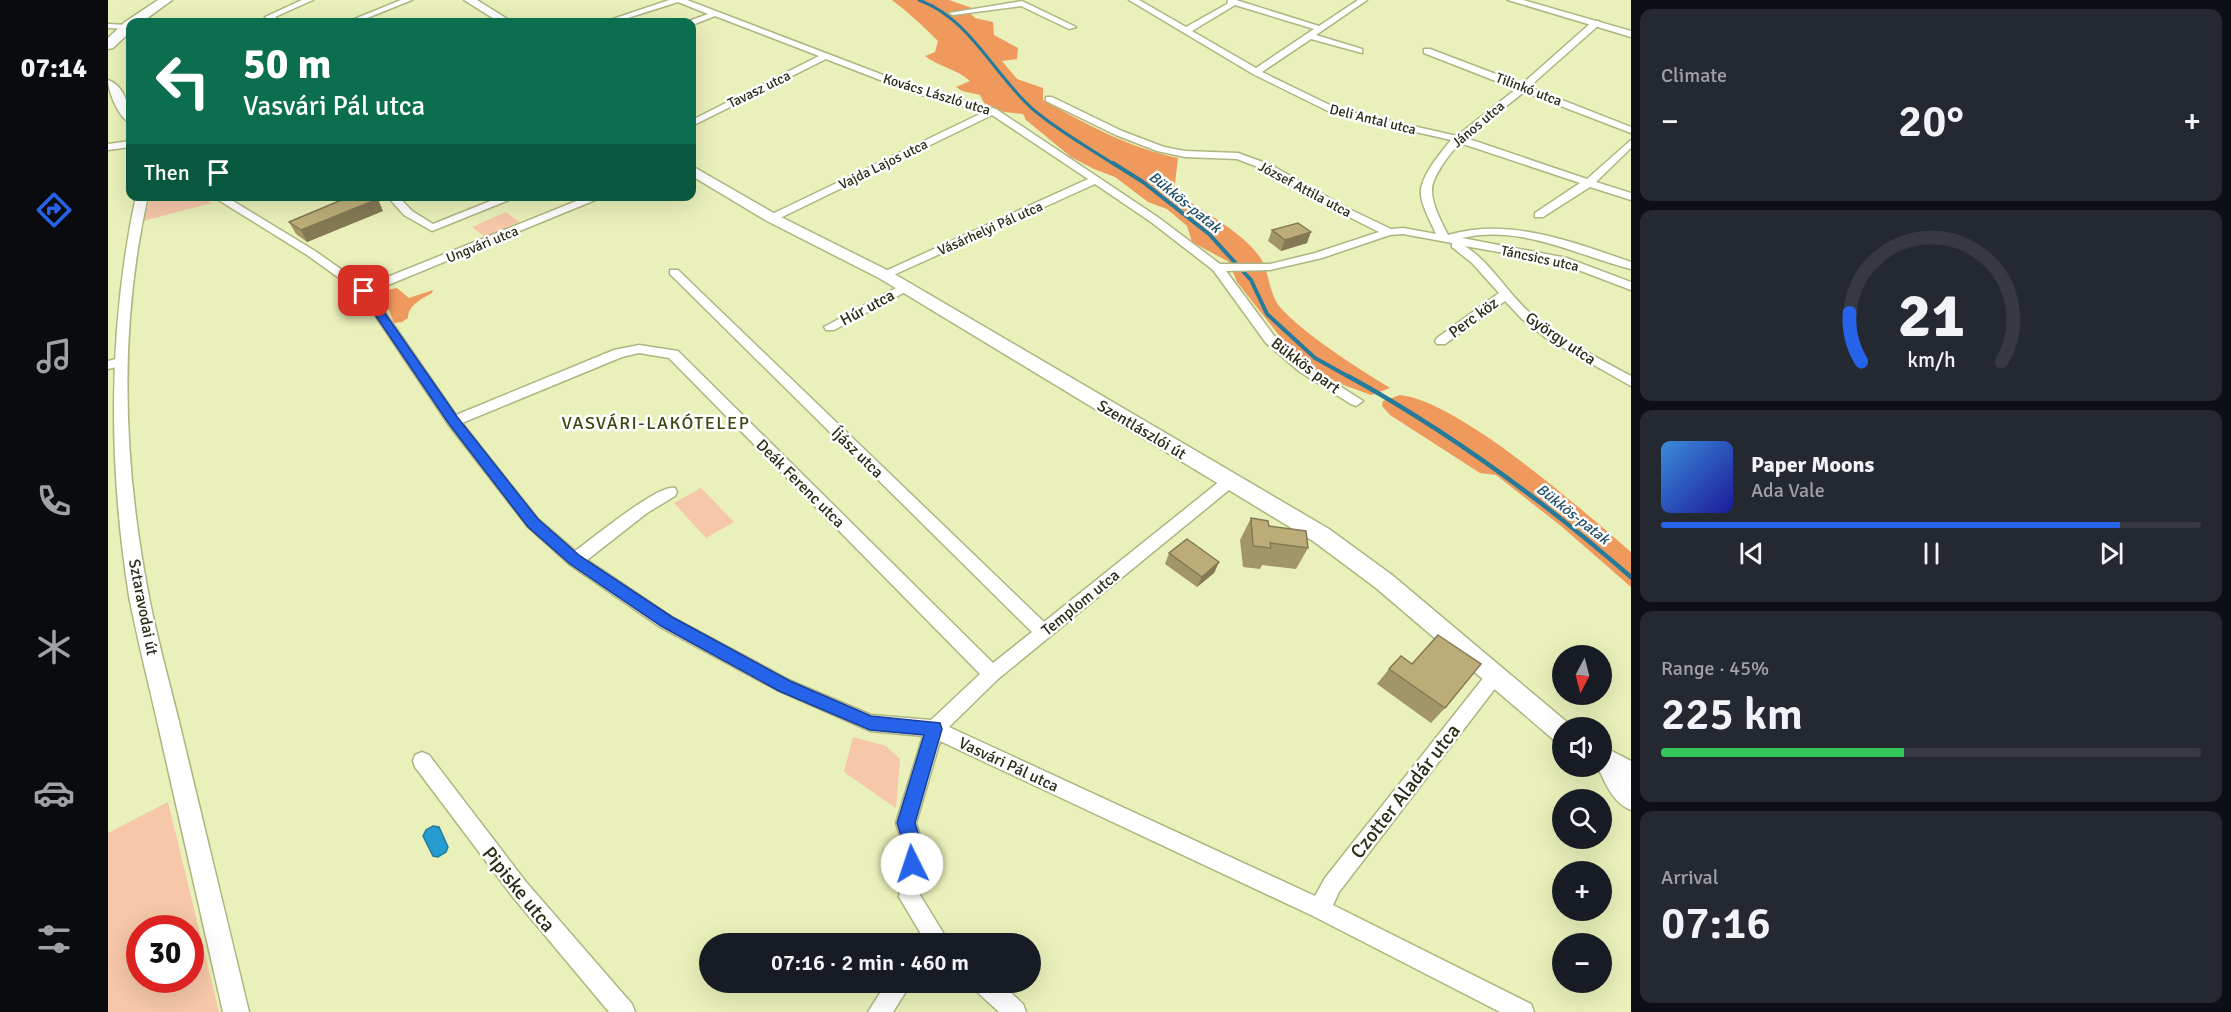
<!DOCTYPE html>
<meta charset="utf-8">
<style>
:root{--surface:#171b24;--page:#242831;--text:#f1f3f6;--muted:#9ea1a6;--line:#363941;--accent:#2563eb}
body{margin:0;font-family:Signika,sans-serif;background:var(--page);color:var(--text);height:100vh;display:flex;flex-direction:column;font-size:22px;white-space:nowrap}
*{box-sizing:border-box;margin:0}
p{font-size:20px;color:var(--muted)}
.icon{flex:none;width:33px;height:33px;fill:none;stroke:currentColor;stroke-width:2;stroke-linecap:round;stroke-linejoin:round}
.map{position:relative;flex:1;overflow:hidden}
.sheet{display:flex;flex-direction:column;gap:9px;padding:9px;background:#0d0f14;width:600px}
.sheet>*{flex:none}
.banner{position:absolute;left:18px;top:18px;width:570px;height:183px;border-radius:12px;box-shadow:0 6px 24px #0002;background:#0b6e4f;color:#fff;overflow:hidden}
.needle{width:39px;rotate:187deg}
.controls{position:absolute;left:1444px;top:645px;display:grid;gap:12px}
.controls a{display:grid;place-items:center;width:60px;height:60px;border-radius:50%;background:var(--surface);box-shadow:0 6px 24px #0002;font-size:30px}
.speed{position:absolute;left:18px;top:915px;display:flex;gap:12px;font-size:30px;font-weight:700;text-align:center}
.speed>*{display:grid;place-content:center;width:78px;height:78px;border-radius:50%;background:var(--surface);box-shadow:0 6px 24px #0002;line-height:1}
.speed .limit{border:9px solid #d22;background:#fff;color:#111}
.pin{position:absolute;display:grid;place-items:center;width:51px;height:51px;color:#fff;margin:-26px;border-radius:12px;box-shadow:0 3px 9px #0006}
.me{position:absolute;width:66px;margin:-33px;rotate:356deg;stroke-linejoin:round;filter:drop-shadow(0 0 4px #0008)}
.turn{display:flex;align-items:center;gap:21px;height:126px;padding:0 18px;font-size:27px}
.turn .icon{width:78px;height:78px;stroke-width:2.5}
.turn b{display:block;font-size:42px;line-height:51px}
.then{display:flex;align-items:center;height:57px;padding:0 18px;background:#0003;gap:12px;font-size:22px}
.big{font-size:45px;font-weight:600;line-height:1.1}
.sheet .tile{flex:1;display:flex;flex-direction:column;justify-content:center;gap:9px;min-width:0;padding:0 21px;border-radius:12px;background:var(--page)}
.sheet .dial{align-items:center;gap:0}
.dial svg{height:156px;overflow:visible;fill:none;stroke:var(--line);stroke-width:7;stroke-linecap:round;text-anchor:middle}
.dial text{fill:var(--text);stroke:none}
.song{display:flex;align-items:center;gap:18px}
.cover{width:72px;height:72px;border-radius:9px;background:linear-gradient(135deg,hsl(210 70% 55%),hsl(240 70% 35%))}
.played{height:6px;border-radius:3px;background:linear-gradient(90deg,var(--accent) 85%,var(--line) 85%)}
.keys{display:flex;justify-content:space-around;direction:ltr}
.heat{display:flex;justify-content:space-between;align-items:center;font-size:33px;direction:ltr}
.charge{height:9px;border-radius:4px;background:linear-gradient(90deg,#34c759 45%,var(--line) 0)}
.trip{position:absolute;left:591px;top:933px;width:342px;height:60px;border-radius:30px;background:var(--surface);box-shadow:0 6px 24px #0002;font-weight:600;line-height:60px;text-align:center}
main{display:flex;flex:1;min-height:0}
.tab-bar{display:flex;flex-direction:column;width:108px;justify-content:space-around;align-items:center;background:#090b0e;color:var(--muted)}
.tab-bar .icon{width:42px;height:42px}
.tab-bar .active{color:var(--accent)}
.tab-bar b{font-size:27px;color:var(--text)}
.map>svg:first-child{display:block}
</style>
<main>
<nav class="tab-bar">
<b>07:14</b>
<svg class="icon active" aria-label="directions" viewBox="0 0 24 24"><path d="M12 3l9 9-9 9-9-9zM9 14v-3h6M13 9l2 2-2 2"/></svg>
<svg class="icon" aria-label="music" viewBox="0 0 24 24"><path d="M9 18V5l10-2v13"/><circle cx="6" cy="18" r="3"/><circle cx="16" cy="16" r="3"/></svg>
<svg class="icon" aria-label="phone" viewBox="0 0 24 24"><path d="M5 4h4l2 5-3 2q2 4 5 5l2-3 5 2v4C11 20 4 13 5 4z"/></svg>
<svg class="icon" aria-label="climate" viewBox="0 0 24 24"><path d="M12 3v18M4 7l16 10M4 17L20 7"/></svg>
<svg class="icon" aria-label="car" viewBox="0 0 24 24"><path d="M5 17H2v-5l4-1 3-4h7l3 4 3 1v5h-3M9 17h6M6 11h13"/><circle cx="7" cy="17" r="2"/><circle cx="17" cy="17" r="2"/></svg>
<svg class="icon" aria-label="filters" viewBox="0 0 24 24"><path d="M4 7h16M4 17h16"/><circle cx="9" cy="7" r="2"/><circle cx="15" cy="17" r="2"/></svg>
</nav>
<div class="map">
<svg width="1523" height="1012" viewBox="0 0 1523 1012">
<rect width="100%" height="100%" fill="#e9f0b9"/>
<!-- green -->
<path fill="#f6c7a8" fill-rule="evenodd" d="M43 197H93L104 203 35 221Z
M398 212 411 222 377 237 364 227Z
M593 488 626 522 598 538 566 503Z
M745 737 778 746 792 759 788 808 736 772Z
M60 802 111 1012H0V833ZM82 928V980H32V928Z"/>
<!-- forest -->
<path fill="#ef995d" d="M784 0H841L864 8 861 12 867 18 885 22 886 35 910 48 909 59 894 61 909 79 935 88V100C978 124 1021 148 1070 158L1066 192C1088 206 1140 236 1153 259 1161 272 1161 293 1171 306 1195 334 1250 368 1282 388L1263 395 1222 380 1185 353 1129 282 1121 262 1084 242 1079 226 1059 209 1040 202 1007 177 986 169 963 157 918 120 915 114 896 112 876 103 872 95 854 91 848 87 862 81C849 69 831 67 817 56L827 52 830 41C815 26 801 13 784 0Z
M289 288 301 298 325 290 324 293C314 299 300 305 300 318L294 322 286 323 273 291Z
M1292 395C1353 402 1474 510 1523 552V587L1453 526 1388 475 1372 473 1282 415 1274 406 1275 401Z"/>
<!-- water -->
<path fill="#259dd3" stroke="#267b9b" stroke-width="1.5" d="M325 826 331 827 340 847 338 852 330 857 325 856 315 836 318 830Z"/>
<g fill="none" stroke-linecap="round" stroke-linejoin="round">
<!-- stream-far2 -->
<path stroke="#267b9b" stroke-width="3" d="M811 0C863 19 886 76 927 111 951 131 981 148 1007 165"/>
<!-- stream-far1 -->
<path stroke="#267b9b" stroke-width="4" d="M1005 163 1035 182 1101 234 1143 280 1159 314 1207 358 1243 378"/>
<!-- stream -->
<path stroke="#267b9b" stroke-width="4.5" d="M1240 376C1341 432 1436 501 1523 577"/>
<defs>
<path id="minor" d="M194 0H205L167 17 172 22H163L157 17Z
M293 0H304L249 22H239Z
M561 0H579L809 88 888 109 1051 218 1112 264H1162L1207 253 1271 232 1231 212 1155 169 1129 159 1077 157 1049 151 1008 135 938 101V97H944L1014 131 1056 147 1077 151 1130 153 1163 165 1239 208 1283 229 1295 228 1328 234C1323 222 1311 202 1313 189 1317 170 1332 154 1343 140L1224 113 1145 74 1021 0H1031L1078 27 1119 4 1120 0H1128L1211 26 1250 0H1259L1208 35 1254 49V53L1203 39 1154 72 1230 109 1349 136 1408 89 1316 53V49H1322L1414 84 1485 21H1491V25L1421 87 1523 127V133L1416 92 1358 138 1479 179 1523 140V148L1488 182 1523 193V200L1482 187 1435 217H1427V213L1472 183 1352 143C1343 152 1323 177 1324 191 1324 205 1334 223 1340 235 1402 217 1465 242 1523 262V269C1468 255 1413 224 1354 238L1459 258 1523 282V290L1452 263 1357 246C1383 263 1398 291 1421 312 1451 339 1488 357 1523 376V386L1438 338 1414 319 1397 301 1337 344H1329L1327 341 1329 338 1391 293 1364 263 1344 247V243L1295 234 1282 235 1214 258 1162 270 1118 271 1167 337 1201 366 1255 401 1248 406 1243 404 1192 372 1158 343 1105 270 1043 222 987 184 781 277H773V273L980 179 884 115 668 220H660V216L876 112 803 92 718 59 584 126V120L711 56 607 16 584 25 581 21 600 14 570 2 507 22H496ZM1127 5 1206 29 1148 68 1084 31Z
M914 1 968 27 961 29 913 6 845 15 841 13Z
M0 24 20 25H22V29L0 28Z
M22 141V147L0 150V144Z
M104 196H117L207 251 257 286 481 196H497L263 292 348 415 506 350 531 345 570 351 885 663 924 632 562 274V270H570L936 622 1117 477H1127L1129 481 1127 485 890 679 841 727 1207 896 1217 878 1380 672 1386 669 1392 672 1395 677 1392 682 1231 892 1225 905 1423 1004 1426 1012H1392L1205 916 832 741 808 823 816 848 812 895 842 944H819L791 897 796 848 788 823 815 736 762 731 671 691 552 627 461 564 420 527 340 424 252 293 199 255ZM531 353 561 358 872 674 823 720 763 715 683 681 564 617 479 560 539 513 567 496 569 492 567 488C551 483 484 539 467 551L430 519 354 423 514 357Z
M279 196H290L304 211 325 224 395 196H411L324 231 296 215Z
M797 283 801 284V290L726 330H718L716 327Z
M8 359 14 363 13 366 0 369V361Z
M314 752 321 755 418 882 524 1004 527 1012H501L404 896 307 767 305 761 307 755Z
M1497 753 1504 756 1517 782 1523 788V810C1505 803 1498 784 1490 768V766H1494V754Z
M779 982H804L785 1012H760Z
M864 982H892L915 1004 918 1012H891L867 990Z"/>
<path id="tertiary" d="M1400 0H1415L1523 31V37Z
M0 80C16 85 22 107 22 122 11 119 0 91 0 80Z
M28 196H40C10 329 15 464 41 597 50 643 63 688 74 734 96 827 119 919 141 1012H115C94 919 73 826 52 734 42 688 30 643 21 596 0 463 0 328 28 196Z"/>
<path id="secondary" d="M356 0H369L404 22H391Z
M584 166 669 215 783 272 1221 529 1284 575 1466 728H1455V744L1446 740 1268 588 1205 541 771 278 659 221 584 176Z
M1494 746 1523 761V788L1485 767 1494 766Z"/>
<path id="primary" d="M50 0H64L34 22H22V32L5 48 0 49V38L17 22Z"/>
</defs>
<!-- minor casing -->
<use href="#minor" stroke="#aeb580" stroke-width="3"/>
<!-- tertiary casing -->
<use href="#tertiary" stroke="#aeb580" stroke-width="3"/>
<!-- secondary casing -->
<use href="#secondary" stroke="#aeb580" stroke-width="3"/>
<!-- primary casing -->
<use href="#primary" stroke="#aeb580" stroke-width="3"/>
<!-- minor -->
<use href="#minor" fill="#fff" fill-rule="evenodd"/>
<!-- tertiary -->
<use href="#tertiary" fill="#fff" fill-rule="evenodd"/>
<!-- secondary -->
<use href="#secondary" fill="#fff" fill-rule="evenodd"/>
<!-- primary -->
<use href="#primary" fill="#fff" fill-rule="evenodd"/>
</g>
<!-- wall -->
<path fill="#a29567" d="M275 211 199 242 188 234 181 222Z
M1164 230 1199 243 1173 251 1160 241Z
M1143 518 1161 526 1200 548 1188 569 1154 565 1152 569 1135 567 1132 540Z
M1061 553 1111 562 1106 573 1089 587 1057 564Z
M1281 669 1337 708 1323 723 1269 684Z"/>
<!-- shaded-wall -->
<path fill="#847954" d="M270 199 275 211 199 242 193 230Z
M1203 232 1199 243 1173 251 1177 240Z
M1111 562 1106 573 1089 587 1094 577Z"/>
<!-- building -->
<path fill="#bcad78" stroke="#847954" stroke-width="1.5" d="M243 196H266L270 199 193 230 181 222Z
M1190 223 1203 232 1177 240 1164 230Z
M1143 518 1160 521 1161 526 1198 531 1200 548 1162 543 1163 548 1145 546Z
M1079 539 1111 562 1094 577 1061 553Z
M1330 635 1373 664 1337 708 1281 669 1293 656 1304 664Z"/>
<!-- route -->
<path fill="#2563eb" stroke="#184099" stroke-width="1.5" d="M256 288 260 289 350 418 430 519 472 556 564 617 682 681 763 716 832 723 834 729 807 823 815 848 811 870 804 873 798 870 795 864 797 848 789 823 816 735 762 730 671 691 553 626 462 564 420 527 341 424 251 291Z"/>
<g text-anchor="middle" stroke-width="5" stroke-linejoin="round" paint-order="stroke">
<!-- far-street labels -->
<g font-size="14" fill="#2a2c17" stroke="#fff">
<text transform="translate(651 89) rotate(-26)" y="5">Tavasz utca</text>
<text transform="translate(1421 89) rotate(21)" y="5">Tilinkó utca</text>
<text transform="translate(829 94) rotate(17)" y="5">Kovács László utca</text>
<text transform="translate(1265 119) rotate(14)" y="5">Deli Antal utca</text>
<text transform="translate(1370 124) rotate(-40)" y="5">János utca</text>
<text transform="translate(775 164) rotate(-26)" y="5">Vajda Lajos utca</text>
<text transform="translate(1197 189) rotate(28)" y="5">József Attila utca</text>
<text transform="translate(882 228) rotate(-24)" y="5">Vásárhelyi Pál utca</text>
<text transform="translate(374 244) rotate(-22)" y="5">Ungvári utca</text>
<text transform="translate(1432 258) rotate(12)" y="5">Táncsics utca</text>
</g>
<!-- far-water labels -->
<g font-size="15" font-style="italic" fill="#214e65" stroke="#fff">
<text transform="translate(1077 202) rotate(39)" y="5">Bükkös-patak</text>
<text transform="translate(1465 514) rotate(38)" y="5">Bükkös-patak</text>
</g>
<!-- street labels -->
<g font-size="16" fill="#2a2c17" stroke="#fff">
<text transform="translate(759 307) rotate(-28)" y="6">Húr utca</text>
<text transform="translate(1365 317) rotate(-36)" y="6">Perc köz</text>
<text transform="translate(1453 338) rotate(34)" y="6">György utca</text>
<text transform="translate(1198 365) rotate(37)" y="6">Bükkös part</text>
<text transform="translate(1034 429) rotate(31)" y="6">Szentlászlói út</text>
<text transform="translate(750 452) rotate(44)" y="6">Íjász utca</text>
<text transform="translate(693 483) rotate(45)" y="6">Deák Ferenc utca</text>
<text transform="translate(972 602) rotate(-39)" y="6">Templom utca</text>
<text transform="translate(36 607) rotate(79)" y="6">Sztaravodai út</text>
<text transform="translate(901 764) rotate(25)" y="6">Vasvári Pál utca</text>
</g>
<!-- neighbourhood labels -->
<g font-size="18" letter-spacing="1.5" fill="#404410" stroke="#fff">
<text x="548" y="429">VASVÁRI-LAKÓTELEP</text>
</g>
<!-- near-street labels -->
<g font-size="20" fill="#2a2c17" stroke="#fff">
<text transform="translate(1297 791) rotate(-52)" y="7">Czotter Aladár utca</text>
<text transform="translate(411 889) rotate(51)" y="7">Pipiske utca</text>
</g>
</g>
</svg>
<div class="controls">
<a><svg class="needle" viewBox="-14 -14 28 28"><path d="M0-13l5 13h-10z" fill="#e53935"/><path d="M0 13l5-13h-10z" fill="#9ea1a6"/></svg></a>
<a><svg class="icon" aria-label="sound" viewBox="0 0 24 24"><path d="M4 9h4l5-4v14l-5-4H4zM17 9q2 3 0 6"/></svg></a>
<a><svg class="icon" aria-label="search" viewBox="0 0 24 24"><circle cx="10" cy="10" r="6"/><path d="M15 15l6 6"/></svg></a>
<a>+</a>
<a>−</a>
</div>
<div class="speed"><div class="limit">30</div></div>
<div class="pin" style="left:256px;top:291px;background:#d93025"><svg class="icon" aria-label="arrive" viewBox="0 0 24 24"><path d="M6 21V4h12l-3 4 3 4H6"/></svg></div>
<svg class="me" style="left:804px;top:864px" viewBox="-20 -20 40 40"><circle r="19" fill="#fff"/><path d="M0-13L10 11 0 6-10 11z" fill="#2563eb"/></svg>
<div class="trip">07:16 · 2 min · 460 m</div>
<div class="banner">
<div class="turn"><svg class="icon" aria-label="left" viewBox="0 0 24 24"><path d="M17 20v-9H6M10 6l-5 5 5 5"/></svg><div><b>50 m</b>Vasvári Pál utca</div></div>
<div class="then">Then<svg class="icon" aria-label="arrive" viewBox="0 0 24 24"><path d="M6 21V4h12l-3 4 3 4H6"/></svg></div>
</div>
</div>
<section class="sheet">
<div class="tile"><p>Climate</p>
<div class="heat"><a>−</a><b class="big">20°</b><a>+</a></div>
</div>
<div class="tile dial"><svg viewBox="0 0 100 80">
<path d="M14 69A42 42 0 1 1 86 69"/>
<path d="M14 69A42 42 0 0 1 8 44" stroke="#2563eb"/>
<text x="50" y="56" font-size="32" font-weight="700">21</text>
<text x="50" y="72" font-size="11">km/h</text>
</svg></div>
<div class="tile">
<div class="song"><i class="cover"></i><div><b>Paper Moons</b><p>Ada Vale</p></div></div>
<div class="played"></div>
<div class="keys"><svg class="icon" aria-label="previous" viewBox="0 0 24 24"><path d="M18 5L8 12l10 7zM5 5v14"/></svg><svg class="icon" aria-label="pause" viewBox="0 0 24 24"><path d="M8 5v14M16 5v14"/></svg><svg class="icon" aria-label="next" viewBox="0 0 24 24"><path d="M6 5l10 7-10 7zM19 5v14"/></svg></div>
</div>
<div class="tile"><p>Range · 45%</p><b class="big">225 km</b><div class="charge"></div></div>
<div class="tile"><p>Arrival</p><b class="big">07:16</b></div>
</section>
</main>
